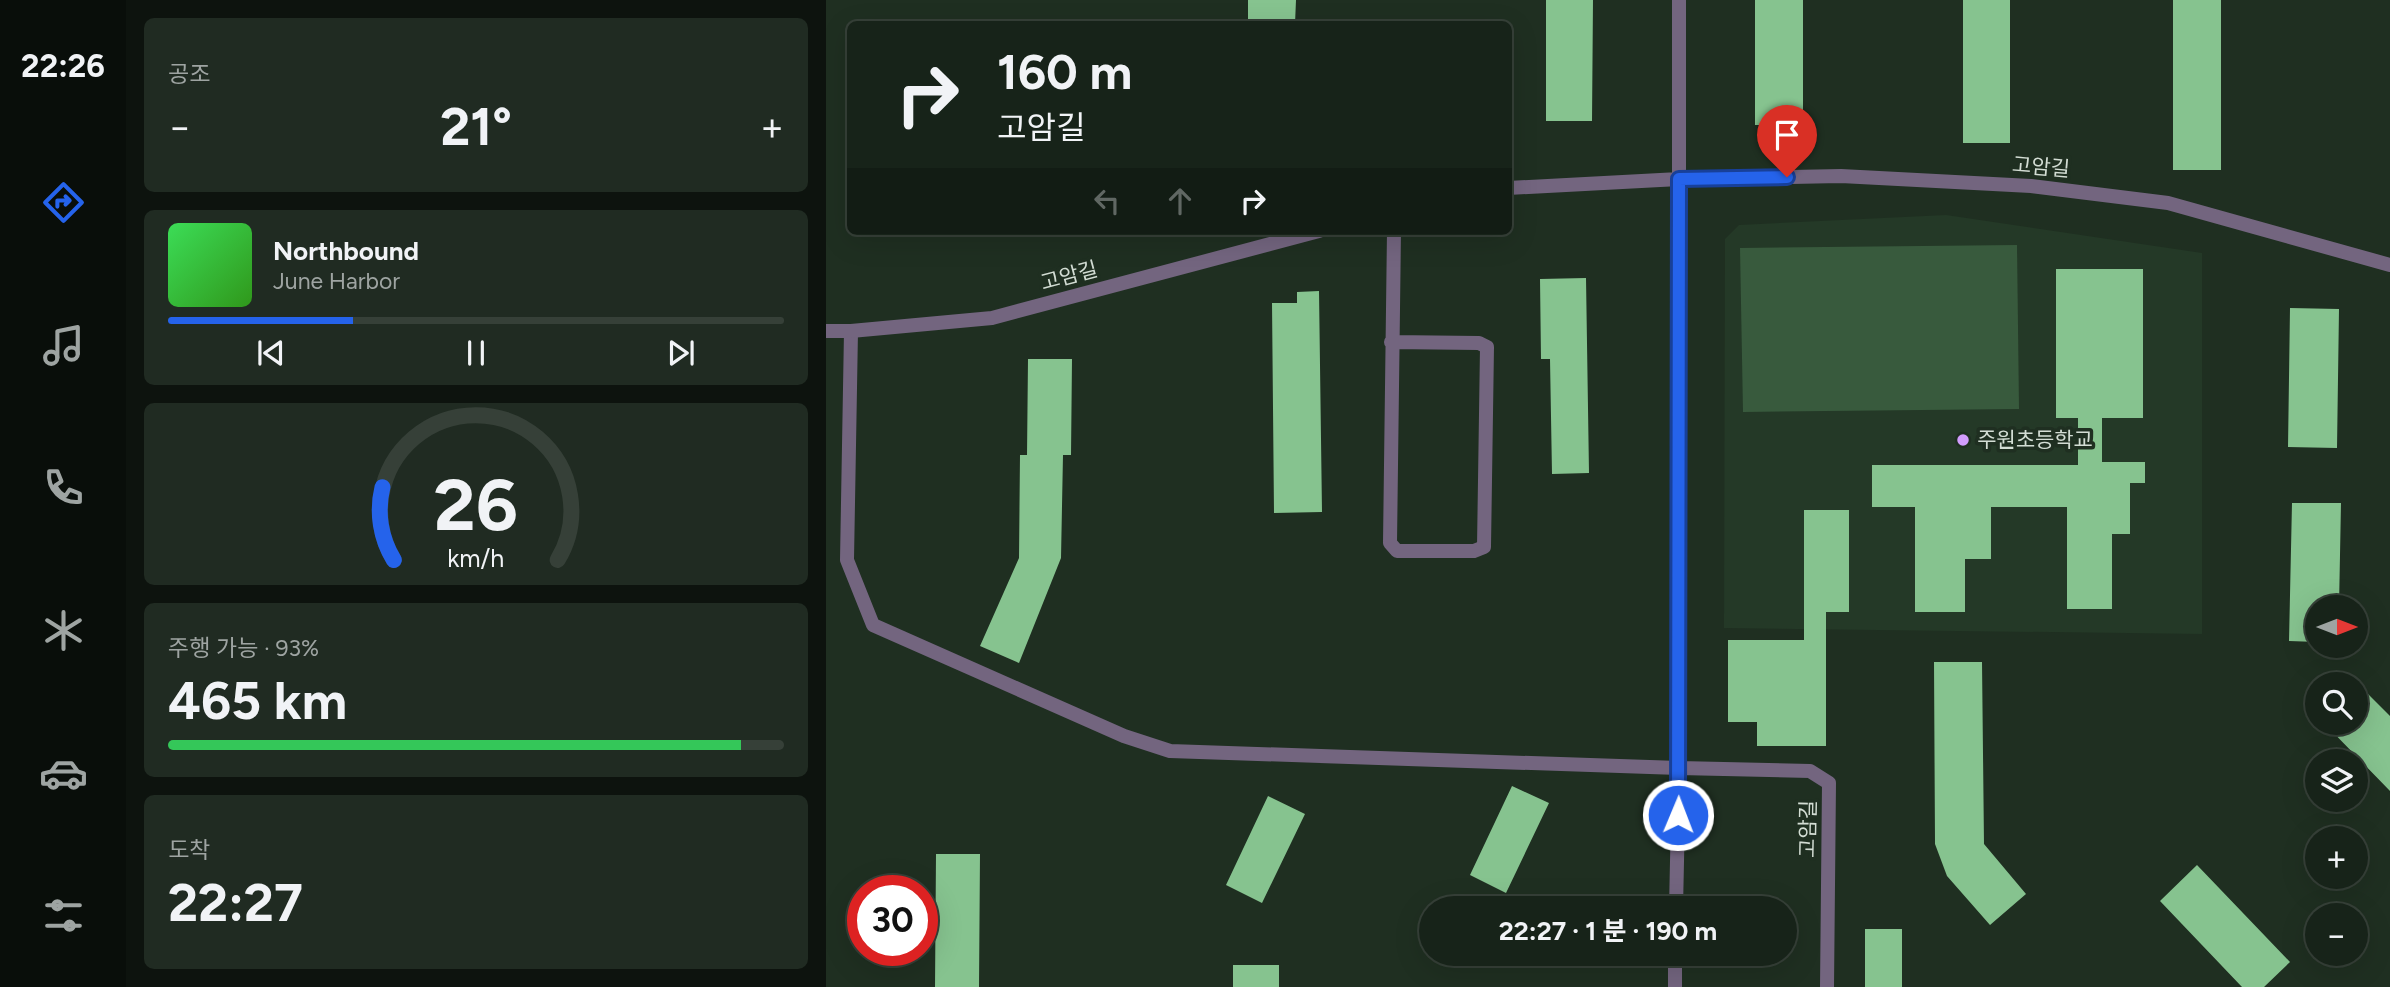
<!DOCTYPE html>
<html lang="ko">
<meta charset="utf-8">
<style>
:root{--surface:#172319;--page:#202b22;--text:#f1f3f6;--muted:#9ea4a2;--line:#364038;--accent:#2563eb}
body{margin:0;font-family:Figtree,"Noto Sans KR",sans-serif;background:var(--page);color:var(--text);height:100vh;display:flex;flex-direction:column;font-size:26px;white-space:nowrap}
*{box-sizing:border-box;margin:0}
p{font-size:23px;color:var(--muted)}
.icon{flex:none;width:38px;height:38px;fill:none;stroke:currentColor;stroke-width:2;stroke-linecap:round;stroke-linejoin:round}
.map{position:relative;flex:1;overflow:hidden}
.details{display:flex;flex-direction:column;gap:18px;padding:18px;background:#0d130e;width:700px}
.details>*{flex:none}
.hud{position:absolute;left:21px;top:21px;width:665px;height:214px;border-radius:10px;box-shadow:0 7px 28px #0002,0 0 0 2px var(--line);background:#172319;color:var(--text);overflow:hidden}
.needle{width:46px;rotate:90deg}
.fabs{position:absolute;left:1479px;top:595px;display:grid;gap:14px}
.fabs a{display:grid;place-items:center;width:63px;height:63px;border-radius:50%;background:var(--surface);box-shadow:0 7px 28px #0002,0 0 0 2px var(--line);font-size:35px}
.speed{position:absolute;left:21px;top:875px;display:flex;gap:14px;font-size:35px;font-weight:700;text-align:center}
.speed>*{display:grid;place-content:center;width:91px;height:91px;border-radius:50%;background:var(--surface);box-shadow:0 7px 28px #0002,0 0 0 2px var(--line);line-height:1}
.speed .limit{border:10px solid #d22;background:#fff;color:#111}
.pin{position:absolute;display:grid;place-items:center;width:60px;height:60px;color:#fff;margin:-72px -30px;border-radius:50% 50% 50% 0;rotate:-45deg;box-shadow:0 0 7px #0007}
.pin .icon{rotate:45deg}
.me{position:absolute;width:77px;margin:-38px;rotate:1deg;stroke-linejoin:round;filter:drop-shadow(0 0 5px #0008)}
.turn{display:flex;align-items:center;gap:24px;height:147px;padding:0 35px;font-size:32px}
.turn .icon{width:91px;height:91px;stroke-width:2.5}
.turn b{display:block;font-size:49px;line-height:60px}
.lanes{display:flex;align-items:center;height:66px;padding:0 35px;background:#0003;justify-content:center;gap:35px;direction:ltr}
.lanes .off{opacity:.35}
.big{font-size:52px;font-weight:700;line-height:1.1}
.details .widget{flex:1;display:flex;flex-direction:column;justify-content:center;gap:10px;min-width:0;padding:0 24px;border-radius:10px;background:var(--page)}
.details .dial{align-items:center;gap:0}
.dial svg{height:182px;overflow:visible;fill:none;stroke:var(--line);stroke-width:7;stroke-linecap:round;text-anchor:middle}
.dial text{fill:var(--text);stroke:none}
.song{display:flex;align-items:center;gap:21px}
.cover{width:84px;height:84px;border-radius:10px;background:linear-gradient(135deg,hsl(130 70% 55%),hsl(110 70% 35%))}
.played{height:7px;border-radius:4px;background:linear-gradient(90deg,var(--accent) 30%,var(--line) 30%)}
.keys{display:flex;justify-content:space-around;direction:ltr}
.heat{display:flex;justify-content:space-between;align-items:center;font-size:38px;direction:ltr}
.charge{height:10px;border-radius:5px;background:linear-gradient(90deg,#34c759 93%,var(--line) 0)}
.trip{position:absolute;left:593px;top:896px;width:378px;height:70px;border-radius:35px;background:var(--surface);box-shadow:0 7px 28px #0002,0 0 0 2px var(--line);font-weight:700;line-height:70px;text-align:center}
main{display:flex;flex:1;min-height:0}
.tab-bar{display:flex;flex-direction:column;width:126px;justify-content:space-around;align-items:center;background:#090e0a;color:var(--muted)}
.tab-bar .icon{width:49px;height:49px}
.tab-bar .on{color:var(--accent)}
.tab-bar b{font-size:32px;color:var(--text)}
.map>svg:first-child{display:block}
</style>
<main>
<nav class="tab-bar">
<b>22:26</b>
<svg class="icon on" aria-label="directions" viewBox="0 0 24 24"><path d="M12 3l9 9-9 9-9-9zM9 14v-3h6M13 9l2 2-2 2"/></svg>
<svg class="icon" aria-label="music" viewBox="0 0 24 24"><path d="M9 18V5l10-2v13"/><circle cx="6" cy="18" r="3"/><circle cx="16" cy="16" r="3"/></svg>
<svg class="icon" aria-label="phone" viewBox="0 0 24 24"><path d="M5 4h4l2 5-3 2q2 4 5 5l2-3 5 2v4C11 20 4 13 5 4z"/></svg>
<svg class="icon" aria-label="climate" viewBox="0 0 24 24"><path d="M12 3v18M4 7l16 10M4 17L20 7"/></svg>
<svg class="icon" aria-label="car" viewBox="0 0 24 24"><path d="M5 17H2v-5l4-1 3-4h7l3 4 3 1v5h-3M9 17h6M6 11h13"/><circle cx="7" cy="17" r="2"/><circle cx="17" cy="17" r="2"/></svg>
<svg class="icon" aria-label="filters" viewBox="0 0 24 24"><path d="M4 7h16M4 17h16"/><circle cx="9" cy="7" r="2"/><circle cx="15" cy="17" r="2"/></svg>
</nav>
<section class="details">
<div class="widget"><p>공조</p>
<div class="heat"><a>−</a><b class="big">21°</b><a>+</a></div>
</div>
<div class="widget">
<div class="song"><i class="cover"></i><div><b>Northbound</b><p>June Harbor</p></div></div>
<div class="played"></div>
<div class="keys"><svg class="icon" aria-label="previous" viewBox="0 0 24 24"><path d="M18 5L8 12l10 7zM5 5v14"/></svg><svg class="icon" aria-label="pause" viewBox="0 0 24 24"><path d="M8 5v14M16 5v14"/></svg><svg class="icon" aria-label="next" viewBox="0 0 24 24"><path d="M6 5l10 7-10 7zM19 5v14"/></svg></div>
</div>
<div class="widget dial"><svg viewBox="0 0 100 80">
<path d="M14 69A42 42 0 1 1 86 69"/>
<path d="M14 69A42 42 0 0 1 9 37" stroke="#2563eb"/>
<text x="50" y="56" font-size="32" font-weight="700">26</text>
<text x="50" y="72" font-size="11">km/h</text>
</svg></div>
<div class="widget"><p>주행 가능 · 93%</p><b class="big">465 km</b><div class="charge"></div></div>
<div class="widget"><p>도착</p><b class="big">22:27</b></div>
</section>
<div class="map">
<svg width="1564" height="987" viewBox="0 0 1564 987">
<rect width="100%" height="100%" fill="#1f2f21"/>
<!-- built -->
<path fill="#243927" d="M1120 215 1376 253V634L898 628 899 239 913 225Z"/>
<!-- green -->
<path fill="#385a3d" d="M1191 245 1193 409 917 412 914 248Z"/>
<!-- building -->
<path fill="#86c38f" d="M422 0H470L469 24H422Z
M720 0H767L766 121H720Z
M929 0H977V125H929Z
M1137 0H1184V143H1137Z
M1347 0H1395V170H1347Z
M1230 269H1317V418H1276V462H1319V483H1304V534H1286V609H1241V507H1165V559H1139V612H1089V507H1046V465H1252V418H1230Z
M760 278 763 473 726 474 724 359H715L714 279Z
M493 291 496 512 448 513 446 303H471V292Z
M1464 308 1513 309 1511 448 1462 447Z
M202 359H246L245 455H237L235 558 193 663 154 646 193 558 194 455H201Z
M1466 503H1515L1513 607H1491V642L1463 641Z
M978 510H1023V612H1000V746H931V722H902V640H978Z
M1108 662H1156L1158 844 1200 894 1164 925 1121 876 1109 844Z
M1541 693 1564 716V791L1498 723H1530V704Z
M686 786 723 803 680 893 644 875Z
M442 796 479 814 436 903 400 885Z
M110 854H154L153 987H109Z
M1371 865 1464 962 1438 987H1416L1334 901Z
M1039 929H1076V987H1039Z
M407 965H453V987H407Z"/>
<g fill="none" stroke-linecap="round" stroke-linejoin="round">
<!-- service -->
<path stroke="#73657f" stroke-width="14" d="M25 331 21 560 47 625 298 736 344 751 853 768
M565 342 653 343 661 347 658 547 648 551H571L564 543 568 231"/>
<!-- minor -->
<path stroke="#73657f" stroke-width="14" d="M682 188 853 179V0
M0 331H25L166 318 493 231
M853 768 984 771 1003 783 1001 987
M850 908 853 768V179L1015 176 1205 186 1342 203 1564 265
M849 987V954"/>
</g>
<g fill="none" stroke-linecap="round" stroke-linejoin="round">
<defs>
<path id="route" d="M852 815 853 179 961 177"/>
</defs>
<!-- route casing -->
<use href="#route" stroke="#184099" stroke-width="18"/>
<!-- route -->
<use href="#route" stroke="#2563eb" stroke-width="12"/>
</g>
<!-- markers -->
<circle fill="#d29dfd" stroke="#1f2f21" stroke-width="2.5" cx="1137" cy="440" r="7"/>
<g text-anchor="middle" stroke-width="7" stroke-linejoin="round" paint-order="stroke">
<!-- street labels -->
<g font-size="21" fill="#d3ddd4" stroke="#1f2f21">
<text transform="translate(1215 167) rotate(5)" y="7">고암길</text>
<text transform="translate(243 276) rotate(-15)" y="7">고암길</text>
<text transform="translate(982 829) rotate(-89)" y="7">고암길</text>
</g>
<!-- poi labels -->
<g font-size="21" fill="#d3ddd4" stroke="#1f2f21" text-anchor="start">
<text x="1151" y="447">주원초등학교</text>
</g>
</g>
</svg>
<div class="fabs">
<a><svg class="needle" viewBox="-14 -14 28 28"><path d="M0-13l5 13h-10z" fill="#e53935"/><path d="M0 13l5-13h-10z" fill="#9ea4a2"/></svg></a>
<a><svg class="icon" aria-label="search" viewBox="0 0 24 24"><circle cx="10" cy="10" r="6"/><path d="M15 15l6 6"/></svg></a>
<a><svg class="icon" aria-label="layers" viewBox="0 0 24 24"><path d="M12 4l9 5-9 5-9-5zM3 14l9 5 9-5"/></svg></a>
<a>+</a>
<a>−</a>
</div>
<div class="speed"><div class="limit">30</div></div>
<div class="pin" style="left:961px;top:177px;background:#d93025"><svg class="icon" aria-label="arrive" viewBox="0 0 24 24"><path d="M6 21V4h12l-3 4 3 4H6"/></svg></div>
<svg class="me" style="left:852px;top:815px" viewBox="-20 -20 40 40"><circle r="17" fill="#2563eb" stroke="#fff" stroke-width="3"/><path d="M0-11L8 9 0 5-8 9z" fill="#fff"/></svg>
<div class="trip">22:27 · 1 분 · 190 m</div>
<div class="hud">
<div class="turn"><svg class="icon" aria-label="right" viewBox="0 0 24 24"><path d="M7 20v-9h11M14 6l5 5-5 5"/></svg><div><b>160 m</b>고암길</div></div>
<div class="lanes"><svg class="icon off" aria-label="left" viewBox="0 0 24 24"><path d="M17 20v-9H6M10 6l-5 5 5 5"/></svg><svg class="icon off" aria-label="ahead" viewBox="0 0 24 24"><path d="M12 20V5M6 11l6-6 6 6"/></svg><svg class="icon" aria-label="right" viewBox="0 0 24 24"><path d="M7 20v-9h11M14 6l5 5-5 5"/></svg></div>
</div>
</div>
</main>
